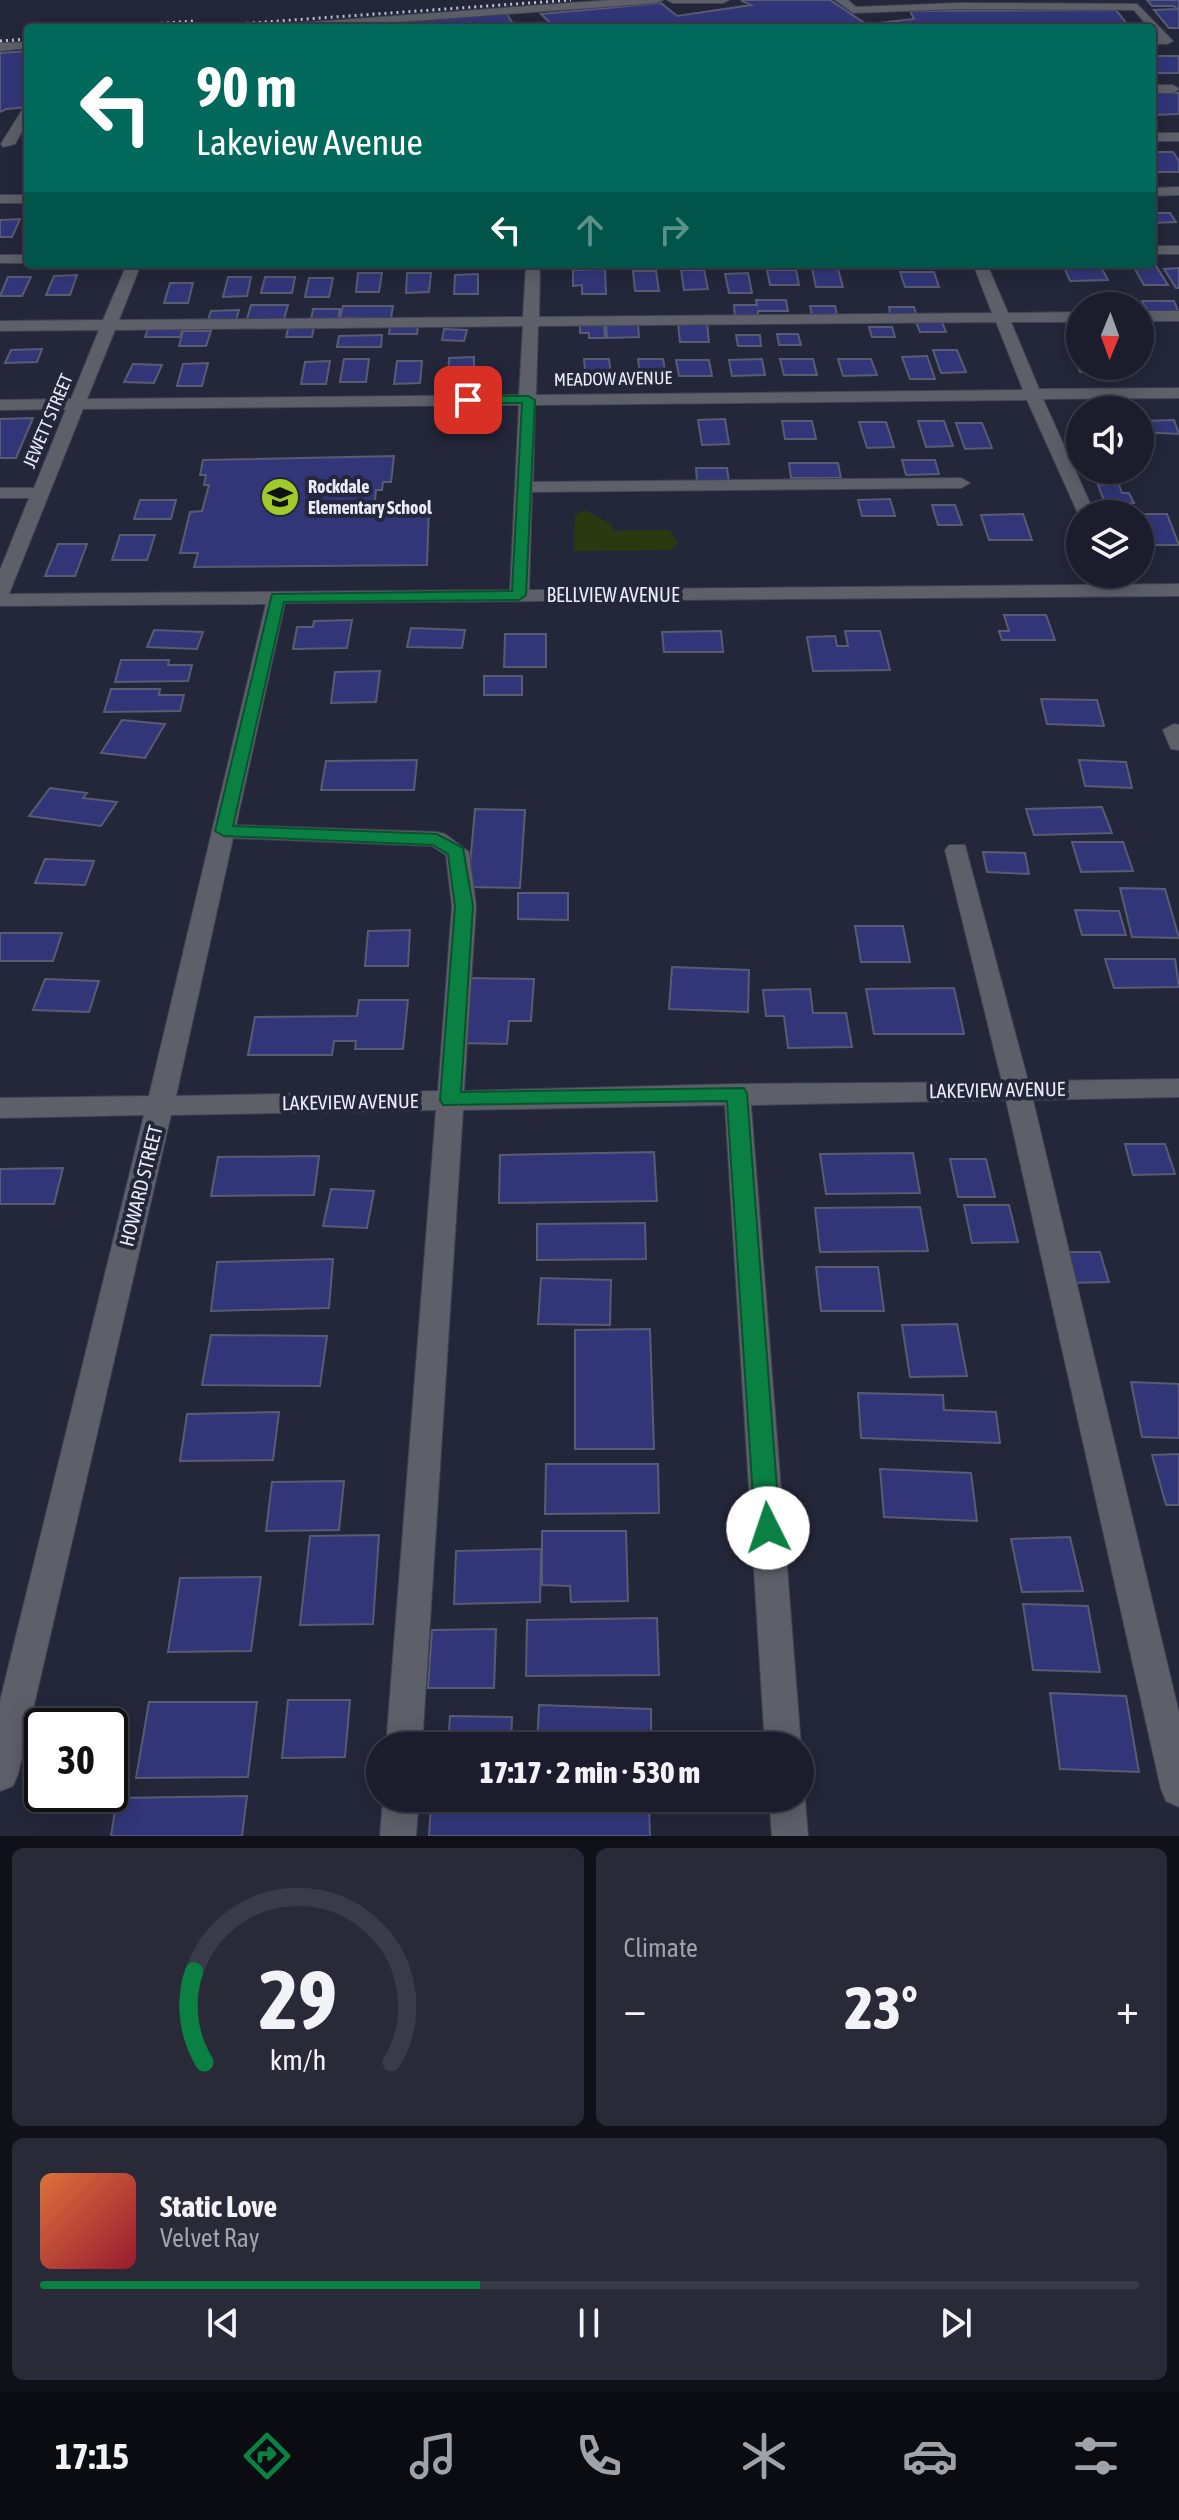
<!DOCTYPE html>
<meta charset="utf-8">
<style>
:root{--surface:#1b1d2c;--page:#282a38;--text:#f1f3f6;--muted:#a0a2a9;--line:#393b48;--accent:#0b8043}
body{margin:0;font-family:"Asap Condensed",sans-serif;background:var(--page);color:var(--text);height:100vh;display:flex;flex-direction:column;font-size:30px;white-space:nowrap}
*{box-sizing:border-box;margin:0}
p{font-size:26px;color:var(--muted)}
.icon{flex:none;width:44px;height:44px;fill:none;stroke:currentColor;stroke-width:2;stroke-linecap:round;stroke-linejoin:round}
.map{position:relative;height:1836px;overflow:hidden}
.side{display:flex;flex-direction:column;gap:12px;padding:12px;background:#0f1018;flex:1}
.side>*{flex:none}
.hud{position:absolute;left:24px;top:24px;width:1132px;height:244px;border-radius:8px;box-shadow:0 4px 20px #0003,0 0 0 2px var(--line);background:#00695c;color:#fff;overflow:hidden}
.needle{width:52px;rotate:181deg}
.buttons{position:absolute;left:1066px;top:292px;display:grid;gap:16px}
.buttons a{display:grid;place-items:center;width:88px;height:88px;border-radius:50%;background:var(--surface);box-shadow:0 4px 20px #0003,0 0 0 2px var(--line);font-size:40px}
.speed{position:absolute;left:24px;top:1708px;display:flex;gap:16px;font-size:40px;font-weight:700;text-align:center}
.speed>*{display:grid;place-content:center;width:104px;height:104px;border-radius:50%;background:var(--surface);box-shadow:0 4px 20px #0003,0 0 0 2px var(--line);line-height:1}
.speed .limit{border:4px solid #111;border-radius:12px;background:#fff;color:#111}
.pin{position:absolute;display:grid;place-items:center;width:68px;height:68px;color:#fff;margin:-34px;border-radius:16px;box-shadow:0 4px 12px #0006}
.me{position:absolute;width:88px;margin:-44px;rotate:356deg;stroke-linejoin:round;filter:drop-shadow(0 0 6px #0008)}
.turn{display:flex;align-items:center;gap:28px;height:168px;padding:0 40px;font-size:36px}
.turn .icon{width:104px;height:104px;stroke-width:2.5}
.turn b{display:block;font-size:56px;line-height:68px}
.lanes{display:flex;align-items:center;height:76px;padding:0 40px;background:#0003;justify-content:center;gap:40px;direction:ltr}
.lanes .off{opacity:.35}
.big{font-size:60px;font-weight:800;line-height:1.1}
.side .widget{flex:1;display:flex;flex-direction:column;justify-content:center;gap:12px;min-width:0;padding:0 28px;border-radius:12px;background:var(--page)}
.side .dial{align-items:center;gap:0}
.dial svg{height:208px;overflow:visible;fill:none;stroke:var(--line);stroke-width:7;stroke-linecap:round;text-anchor:middle}
.dial text{fill:var(--text);stroke:none}
.song{display:flex;align-items:center;gap:24px}
.cover{width:96px;height:96px;border-radius:12px;background:linear-gradient(135deg,hsl(20 70% 55%),hsl(350 70% 35%))}
.played{height:8px;border-radius:4px;background:linear-gradient(90deg,var(--accent) 40%,var(--line) 40%)}
.keys{display:flex;justify-content:space-around;direction:ltr}
.heat{display:flex;justify-content:space-between;align-items:center;font-size:44px;direction:ltr}
.side .tiles{flex:1;display:grid;gap:12px;grid-template-columns:1fr 1fr}
.widget:last-child{grid-column:span 2}
.trip{position:absolute;left:366px;top:1732px;width:448px;height:80px;border-radius:40px;background:var(--surface);box-shadow:0 4px 20px #0003,0 0 0 2px var(--line);font-weight:800;line-height:80px;text-align:center}
.tab-bar{display:flex;height:128px;justify-content:space-around;align-items:center;background:#0b0c12;color:var(--muted)}
.tab-bar .icon{width:56px;height:56px}
.tab-bar .selected{color:var(--accent)}
.tab-bar b{font-size:36px;color:var(--text)}
.map>svg:first-child{display:block}
</style>
<div class="map">
<svg width="1179" height="1836" viewBox="0 0 1179 1836">
<rect width="100%" height="100%" fill="#24273a"/>
<!-- green -->
<path fill="#2c3810" d="M585 510 611 524 614 531 669 530 678 542 670 550 574 551 575 515Z"/>
<!-- building -->
<path fill="#323679" stroke="#585c73" stroke-width="2" d="M830 0 866 24 860 25 865 28H555L541 14 661 3 677 16 751 5 742 1 745 0Z
M1147 0H1179V28H1169L1154 10 1177 9 1174 6H1152Z
M1116 10 1127 24 916 23 867 28 860 25 914 19 910 11Z
M506 13 516 28H358L408 24 406 20Z
M28 51V107L6 109 0 112V53Z
M1152 56H1179V73H1152Z
M1152 93H1179V114L1152 115Z
M1152 152H1173L1179 161V172H1154Z
M1152 213H1170L1176 222 1152 223Z
M20 219 12 237H0V220Z
M1133 266H1156L1168 285H1144Z
M1064 267H1101L1108 280 1070 281Z
M1179 268V288H1176L1164 269Z
M605 269 606 294H582V285L573 286V270Z
M812 269H838L843 287H816Z
M681 270H704L708 289 684 290Z
M767 270H796L799 285H770Z
M633 271H656L659 291H635Z
M900 272H934L939 287H905Z
M358 273H382L379 292H356Z
M407 273H431L429 292 406 293Z
M748 273 752 293H729L725 274Z
M478 274V294H454L455 275Z
M77 275 70 295H46L54 276Z
M8 277H31L22 296H0Z
M228 277H251L247 296 223 297Z
M265 277H295L292 293H261Z
M309 278H333L329 297H305Z
M170 283H193L188 303H164Z
M756 300H786L788 311H758V317H735L734 305H757Z
M1142 301H1174L1179 313H1149Z
M251 305H288L284 319H247Z
M343 306H393L391 318H340Z
M810 306H835L837 315 812 316Z
M889 307H914L916 314H890Z
M313 309H340L338 320H311Z
M239 310 236 320H208L211 311Z
M916 322H942L946 332H920Z
M604 323 605 338H589V333H580V324Z
M678 323H707L709 342H680Z
M606 324H638L639 337 607 338Z
M289 326H314L312 337H286Z
M390 326H418L417 334H389Z
M149 327H183L180 337H145Z
M869 327H892L895 337H872Z
M444 329 467 330 464 341 442 340Z
M183 331H211L206 346H179Z
M777 334H798L801 345H779Z
M382 335 381 347H337L339 336Z
M736 335H760L761 346H738Z
M42 349 37 362 5 363 11 350Z
M933 350H957L966 372 941 373Z
M1069 350H1080V366H1103L1106 372H1080Z
M927 356 935 379H910L902 357Z
M474 357V380H448L449 358Z
M344 359H369L366 382H340Z
M584 359H609L612 382H586Z
M638 359H663L667 382H641Z
M762 359 765 375 732 376 729 360Z
M780 359H813L817 375H784Z
M838 359H871L877 375 843 376Z
M676 360H709L712 376H679Z
M330 361 326 384H301L305 362Z
M397 361H422L420 383 394 384Z
M208 363 202 386H177L183 364Z
M133 364 162 365 154 383 124 382Z
M33 418 16 458H0V419Z
M725 419 729 444 702 445 698 420Z
M1174 420 1179 434 1140 432V421Z
M782 421H812L816 439H785Z
M918 421H944L953 446 926 447Z
M859 422H886L894 447 867 448Z
M956 423H982L992 448 965 449Z
M394 456 391 482H383L382 490H376L375 501H395L394 508 429 507 427 565 194 567 198 553H180L190 512 202 511 209 485H204L206 475H200L203 460Z
M902 460H935L939 474 906 475Z
M789 463H838L841 478H791Z
M696 468H727L729 481H697Z
M1098 485H1119L1122 493H1129L1134 503H1105Z
M890 499 895 516H862L858 500Z
M140 500H176L171 519H134Z
M932 505H955L962 525H938Z
M1023 514 1032 540H989L981 515Z
M1140 514H1167L1179 545H1140Z
M120 535H155L147 560H112Z
M58 544H87L75 576H45Z
M1004 615H1046L1055 640H1002L999 631H1009Z
M352 620 347 648 293 649 297 627H313L314 621Z
M411 628 465 630 462 648 407 647Z
M154 630 203 632 197 649 147 647Z
M721 631 723 652H664L662 632Z
M845 631H880L890 670 813 671 807 637 835 636 837 646H848Z
M505 634H546V667H504Z
M121 660H169L168 665H192L188 681 115 682Z
M380 671 376 702 331 703 335 672Z
M484 676H522V695H484Z
M111 689H160L159 695H184L180 711 104 712Z
M1041 699 1097 700 1104 726 1047 724Z
M122 720 165 724 145 758 101 753Z
M417 760 414 790H321L326 761Z
M1079 760 1126 762 1132 788 1085 786Z
M50 788 87 793 83 798 117 802 101 826 29 816Z
M1102 807 1112 833 1034 835 1026 809Z
M475 809 525 810 520 888 468 887Z
M1072 842H1123L1133 871 1081 872Z
M983 852 1025 853 1029 874 987 872Z
M45 859 94 861 85 885 35 883Z
M1120 888 1165 889 1179 938 1132 937Z
M518 893H568V920L518 919Z
M1075 910 1119 911 1126 935H1082Z
M855 926H903L910 962H861Z
M410 930 408 966H365L368 931Z
M0 933H62L53 961H0Z
M1105 959H1175L1179 987 1114 988Z
M672 967 749 970 748 1012 669 1009Z
M466 978 534 979 531 1021H509L507 1044 459 1043Z
M45 979 99 981 89 1012 33 1010Z
M954 988 964 1034H874L866 989Z
M810 989 813 1013H846L852 1047 788 1048 784 1016H766L763 990Z
M359 1000H408L403 1049H355L356 1041H334L332 1055H248L255 1017 357 1016Z
M1125 1144H1165L1175 1174 1133 1175Z
M654 1152 657 1201 499 1203 500 1155Z
M913 1153 920 1193 826 1194 820 1154Z
M319 1156 314 1195 211 1196 218 1157Z
M950 1159H986L995 1197H958Z
M63 1168 54 1204H0V1169Z
M331 1189 374 1191 367 1228 323 1226Z
M964 1205H1009L1018 1242 972 1243Z
M920 1207 928 1251 820 1252 815 1208Z
M645 1223 646 1259 537 1260V1224Z
M1064 1252H1100L1109 1282 1072 1283Z
M333 1259 329 1308 211 1311 217 1262Z
M816 1267H878L884 1311H821Z
M541 1278 611 1280 610 1325 538 1324Z
M957 1324 967 1376 910 1377 902 1325Z
M650 1329 654 1449H575V1330Z
M211 1335 327 1336 320 1386 202 1385Z
M1131 1382 1179 1384V1438L1142 1437Z
M858 1393 943 1395 944 1410 996 1412 1000 1443 861 1438Z
M279 1412 273 1460 180 1461 187 1414Z
M1179 1454V1505H1166L1152 1455Z
M546 1464H658L659 1513 545 1514Z
M880 1469 971 1473 977 1521 884 1517Z
M344 1481 339 1530 266 1531 272 1482Z
M542 1531H626L628 1601 571 1602 570 1586 542 1585Z
M379 1535 373 1624 300 1625 310 1536Z
M1070 1537 1083 1591 1022 1592 1011 1539Z
M541 1549 540 1602 454 1604 456 1551Z
M261 1577 251 1651 168 1652 180 1578Z
M1023 1604 1088 1606 1100 1672 1033 1670Z
M657 1618 659 1675 526 1676 527 1620Z
M496 1629 494 1688H428L432 1630Z
M1050 1693 1126 1696 1139 1772 1060 1769Z
M288 1700H350L345 1757 282 1758Z
M149 1702H257L248 1777 136 1778Z
M539 1705 651 1709V1746H537Z
M450 1716 512 1717 511 1746H448Z
M247 1796 242 1836H111L117 1798Z
M649 1804 650 1836H429L431 1805Z"/>
<g fill="none" stroke-linecap="round" stroke-linejoin="round">
<defs>
<path id="minor" d="M611 0H663L657 3 318 28H265L271 25Z
M667 0H729L723 3H673Z
M835 0H848L856 7 959 3 1137 4 1173 41 1167 44H1152V38H1158L1134 10 959 9 853 13Z
M28 42V48L0 51V43Z
M1152 85H1173L1179 89 1173 93H1152Z
M28 106V121L15 144 3 147 1 144 24 107Z
M1152 133H1179V141H1152Z
M1179 187V195L1152 196V188Z
M0 195H28V203H0Z
M1152 246H1179V254H1152Z
M0 255H28V263H0Z
M127 264H141L119 320 523 317 526 264H540L539 317 992 313 973 264H987L1008 313 1080 312V322H1011L1039 389 1179 388V398L1043 399 1095 514H1080V518L1027 400 535 405 533 482 961 478 970 483 961 488 532 492 529 590 1179 584V596L285 603 236 825 437 832 445 834 469 852 476 906 464 1091 737 1084 1002 1082 945 850 949 845H965L1028 1081 1179 1079V1097L1033 1100 1179 1713V1807L1166 1801 1161 1789 1006 1100 751 1105 801 1746 800 1748 765 1746 725 1105 463 1110 422 1746H386L436 1110 171 1115 18 1774 13 1786 0 1791V1701L144 1115 0 1118V1098L149 1096 266 604 0 606V570L29 498H0V488H34L66 409 0 410V400L71 399 99 330 0 331V321L103 320ZM996 322 1023 390 536 395 538 326ZM523 326 519 395 87 399 115 330ZM519 405 510 590 9 594 83 409ZM233 838 432 846 446 855 452 906 438 1091 176 1096Z
M1140 311H1179V321H1140Z
M1174 724 1179 725V750L1171 749 1163 730Z
M800 1786 805 1798 808 1836H772L769 1798H800Z
M383 1798H419L416 1836H380Z"/>
</defs>
<!-- minor casing -->
<use href="#minor" stroke="#404255" stroke-width="2"/>
<!-- minor -->
<use href="#minor" fill="#5d5f69" fill-rule="evenodd"/>
<!-- rail -->
<path stroke="#bdc0cf" stroke-width="3" stroke-dasharray="2 4" stroke-linecap="butt" d="M137 25 194 21
M181 28 571 0
M0 41 28 39"/>
</g>
<!-- route -->
<path fill="#0b8043" stroke="#07532c" stroke-width="2" d="M468 396H528L535 400 526 595 519 600 284 602 233 826 437 834 463 848 473 906 461 1092 744 1088 747 1093 780 1528 777 1536 768 1539 759 1536 755 1528 727 1101 443 1105 440 1100 455 906 448 854 433 845 224 836 215 831 272 594 512 591 522 403H464L462 400Z"/>
<!-- icons -->
<defs>
<symbol id="school-disc" viewBox="-11 -11 22 22"><circle r="9.5" fill="#a0ca2c" stroke="#24273a"/><path d="M0-5L7-2L0 1L-7-2ZM-4 1L0 2.5L4 1V4Q0 6-4 4Z" fill="#111"/></symbol>
</defs>
<g fill-rule="evenodd">
<use href="#school-disc" x="258" y="475" width="44" height="44"/>
</g>
<g text-anchor="middle" stroke-width="8" stroke-linejoin="round" paint-order="stroke">
<!-- far-street labels -->
<g font-size="18" fill="#e9ebf9" stroke="#24273a">
<text transform="translate(613 379) rotate(-1)" y="6">MEADOW AVENUE</text>
<text transform="translate(48 421) rotate(-67)" y="6">JEWETT STREET</text>
</g>
<!-- far-poi labels -->
<g font-size="18" font-weight="bold" fill="#e9ebf9" stroke="#24273a" text-anchor="start">
<text x="308" y="493">Rockdale<tspan x="308" dy="21">Elementary School</tspan></text>
</g>
<!-- street labels -->
<g font-size="20" fill="#e9ebf9" stroke="#24273a">
<text x="613" y="602">BELLVIEW AVENUE</text>
<text transform="translate(997 1090) rotate(-1)" y="7">LAKEVIEW AVENUE</text>
<text transform="translate(350 1102) rotate(-1)" y="7">LAKEVIEW AVENUE</text>
<text transform="translate(141 1186) rotate(-76)" y="7">HOWARD STREET</text>
</g>
</g>
</svg>
<div class="buttons">
<a><svg class="needle" viewBox="-14 -14 28 28"><path d="M0-13l5 13h-10z" fill="#e53935"/><path d="M0 13l5-13h-10z" fill="#a0a2a9"/></svg></a>
<a><svg class="icon" aria-label="sound" viewBox="0 0 24 24"><path d="M4 9h4l5-4v14l-5-4H4zM17 9q2 3 0 6"/></svg></a>
<a><svg class="icon" aria-label="layers" viewBox="0 0 24 24"><path d="M12 4l9 5-9 5-9-5zM3 14l9 5 9-5"/></svg></a>
</div>
<div class="speed"><div class="limit">30</div></div>
<div class="pin" style="left:468px;top:400px;background:#d93025"><svg class="icon" aria-label="arrive" viewBox="0 0 24 24"><path d="M6 21V4h12l-3 4 3 4H6"/></svg></div>
<svg class="me" style="left:768px;top:1528px" viewBox="-20 -20 40 40"><circle r="19" fill="#fff"/><path d="M0-13L10 11 0 6-10 11z" fill="#0b8043"/></svg>
<div class="trip">17:17 · 2 min · 530 m</div>
<div class="hud">
<div class="turn"><svg class="icon" aria-label="left" viewBox="0 0 24 24"><path d="M17 20v-9H6M10 6l-5 5 5 5"/></svg><div><b>90 m</b>Lakeview Avenue</div></div>
<div class="lanes"><svg class="icon" aria-label="left" viewBox="0 0 24 24"><path d="M17 20v-9H6M10 6l-5 5 5 5"/></svg><svg class="icon off" aria-label="ahead" viewBox="0 0 24 24"><path d="M12 20V5M6 11l6-6 6 6"/></svg><svg class="icon off" aria-label="right" viewBox="0 0 24 24"><path d="M7 20v-9h11M14 6l5 5-5 5"/></svg></div>
</div>
</div>
<section class="side">
<div class="tiles">
<div class="widget dial"><svg viewBox="0 0 100 80">
<path d="M14 69A42 42 0 1 1 86 69"/>
<path d="M14 69A42 42 0 0 1 10 34" stroke="#0b8043"/>
<text x="50" y="56" font-size="32" font-weight="700">29</text>
<text x="50" y="72" font-size="11">km/h</text>
</svg></div>
<div class="widget"><p>Climate</p>
<div class="heat"><a>−</a><b class="big">23°</b><a>+</a></div>
</div>
<div class="widget">
<div class="song"><i class="cover"></i><div><b>Static Love</b><p>Velvet Ray</p></div></div>
<div class="played"></div>
<div class="keys"><svg class="icon" aria-label="previous" viewBox="0 0 24 24"><path d="M18 5L8 12l10 7zM5 5v14"/></svg><svg class="icon" aria-label="pause" viewBox="0 0 24 24"><path d="M8 5v14M16 5v14"/></svg><svg class="icon" aria-label="next" viewBox="0 0 24 24"><path d="M6 5l10 7-10 7zM19 5v14"/></svg></div>
</div>
</div>
</section>
<nav class="tab-bar">
<b>17:15</b>
<svg class="icon selected" aria-label="directions" viewBox="0 0 24 24"><path d="M12 3l9 9-9 9-9-9zM9 14v-3h6M13 9l2 2-2 2"/></svg>
<svg class="icon" aria-label="music" viewBox="0 0 24 24"><path d="M9 18V5l10-2v13"/><circle cx="6" cy="18" r="3"/><circle cx="16" cy="16" r="3"/></svg>
<svg class="icon" aria-label="phone" viewBox="0 0 24 24"><path d="M5 4h4l2 5-3 2q2 4 5 5l2-3 5 2v4C11 20 4 13 5 4z"/></svg>
<svg class="icon" aria-label="climate" viewBox="0 0 24 24"><path d="M12 3v18M4 7l16 10M4 17L20 7"/></svg>
<svg class="icon" aria-label="car" viewBox="0 0 24 24"><path d="M5 17H2v-5l4-1 3-4h7l3 4 3 1v5h-3M9 17h6M6 11h13"/><circle cx="7" cy="17" r="2"/><circle cx="17" cy="17" r="2"/></svg>
<svg class="icon" aria-label="filters" viewBox="0 0 24 24"><path d="M4 7h16M4 17h16"/><circle cx="9" cy="7" r="2"/><circle cx="15" cy="17" r="2"/></svg>
</nav>
